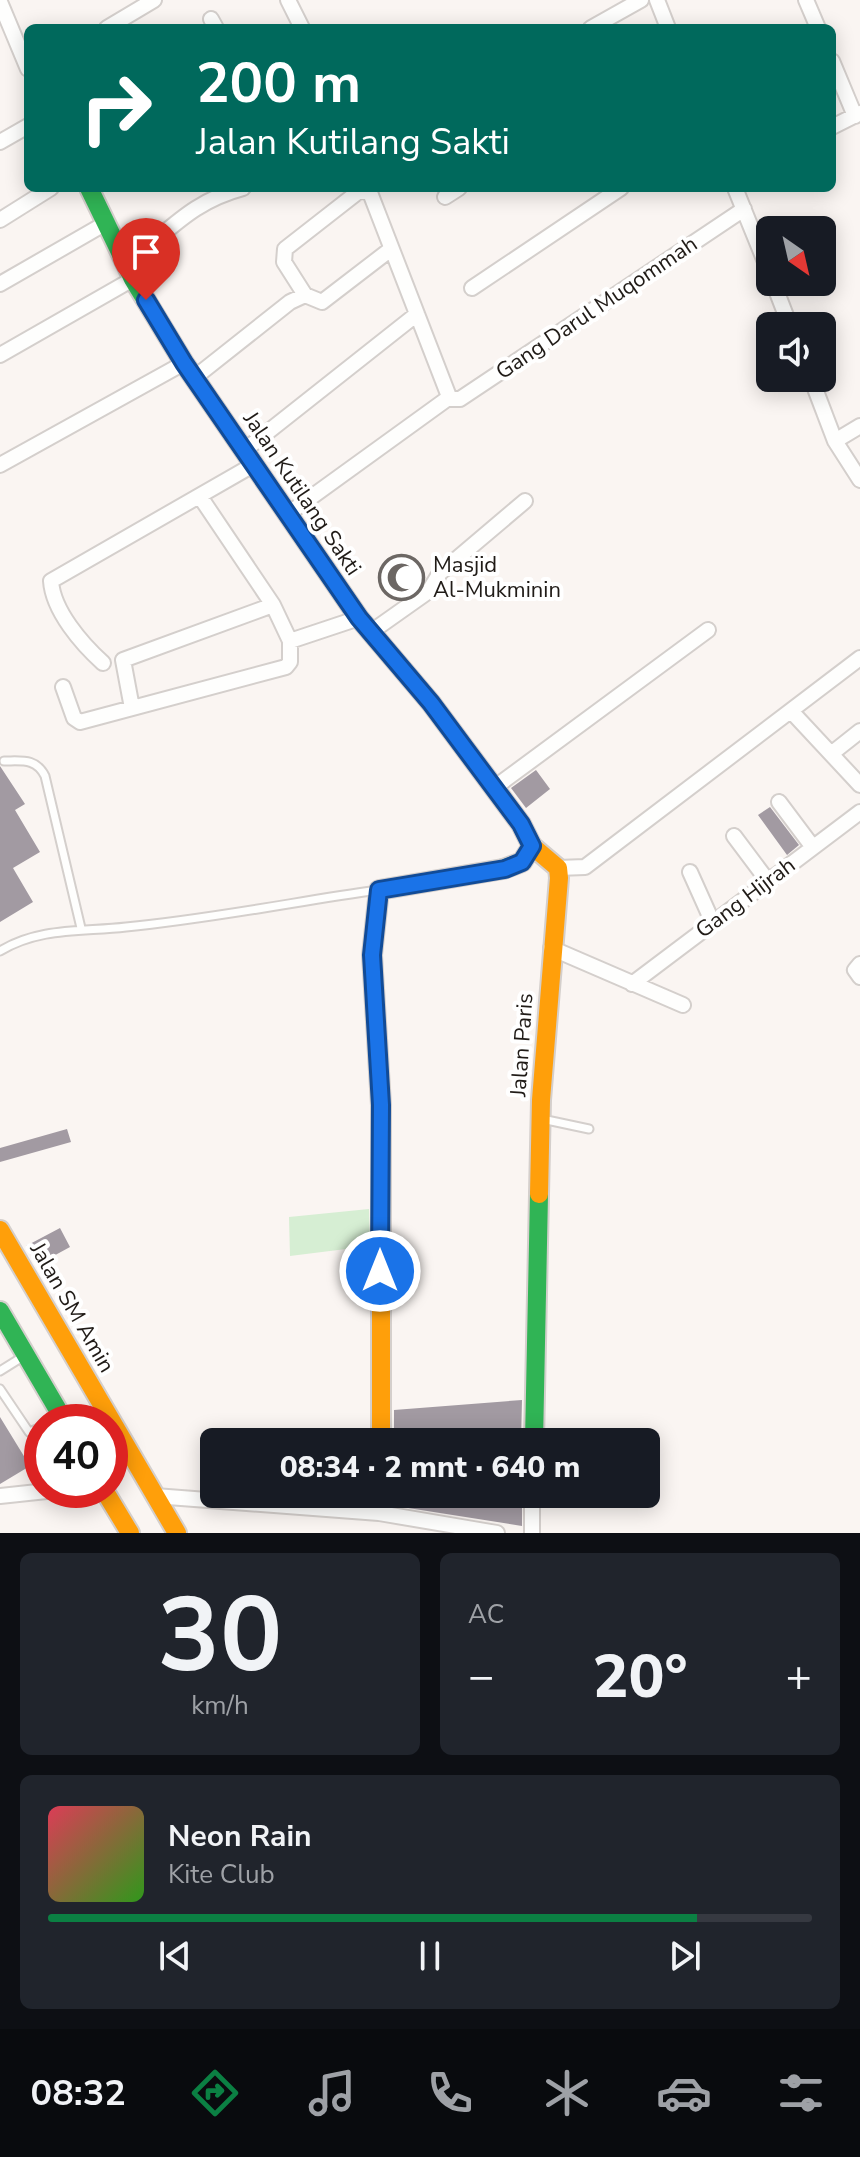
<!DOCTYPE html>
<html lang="id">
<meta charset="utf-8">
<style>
:root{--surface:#171b24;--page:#20242c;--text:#f1f3f6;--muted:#9ea1a6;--line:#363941;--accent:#0b8043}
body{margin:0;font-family:"Nunito Sans",sans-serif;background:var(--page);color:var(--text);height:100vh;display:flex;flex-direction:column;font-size:30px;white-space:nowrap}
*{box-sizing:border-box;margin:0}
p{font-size:26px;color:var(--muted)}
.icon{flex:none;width:44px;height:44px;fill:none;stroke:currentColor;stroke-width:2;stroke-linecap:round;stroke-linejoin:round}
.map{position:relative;height:1533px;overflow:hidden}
.panel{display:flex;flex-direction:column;gap:20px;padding:20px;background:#0d0f14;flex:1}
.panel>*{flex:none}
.banner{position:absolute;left:24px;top:24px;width:812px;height:168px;border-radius:12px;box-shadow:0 4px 20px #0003;background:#00695c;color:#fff;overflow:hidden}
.needle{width:52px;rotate:146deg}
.tools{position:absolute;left:756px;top:216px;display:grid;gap:16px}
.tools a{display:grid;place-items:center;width:80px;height:80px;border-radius:12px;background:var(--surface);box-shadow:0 4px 20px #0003;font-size:40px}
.speed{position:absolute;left:24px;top:1404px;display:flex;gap:16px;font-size:40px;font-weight:700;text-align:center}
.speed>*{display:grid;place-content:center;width:104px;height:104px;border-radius:50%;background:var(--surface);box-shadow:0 4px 20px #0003;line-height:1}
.speed .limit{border:12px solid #d22;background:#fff;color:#111}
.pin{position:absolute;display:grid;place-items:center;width:68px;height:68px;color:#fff;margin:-82px -34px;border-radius:50% 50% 50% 0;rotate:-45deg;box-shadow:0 0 8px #0007}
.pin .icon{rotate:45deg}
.me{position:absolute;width:88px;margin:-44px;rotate:0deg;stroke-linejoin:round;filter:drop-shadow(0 0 6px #0008)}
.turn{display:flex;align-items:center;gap:28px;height:168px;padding:0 40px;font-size:36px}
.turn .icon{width:104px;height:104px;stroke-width:2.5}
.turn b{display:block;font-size:56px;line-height:68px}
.big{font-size:60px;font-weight:800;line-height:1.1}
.panel .widget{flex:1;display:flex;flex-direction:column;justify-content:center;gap:12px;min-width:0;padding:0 28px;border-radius:12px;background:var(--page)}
.panel .dial{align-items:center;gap:0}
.dial b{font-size:104px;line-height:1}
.song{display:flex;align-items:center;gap:24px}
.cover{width:96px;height:96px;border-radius:12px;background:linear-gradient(135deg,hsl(350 70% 55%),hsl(110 70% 35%))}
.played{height:8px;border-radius:4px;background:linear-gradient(90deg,var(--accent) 85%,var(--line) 85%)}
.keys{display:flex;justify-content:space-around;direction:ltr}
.heat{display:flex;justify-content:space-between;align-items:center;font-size:44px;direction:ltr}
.panel .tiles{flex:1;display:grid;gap:20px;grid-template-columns:1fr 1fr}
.widget:last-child{grid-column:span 2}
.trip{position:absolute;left:200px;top:1428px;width:460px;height:80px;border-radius:12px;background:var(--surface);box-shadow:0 4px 20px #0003;font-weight:800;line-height:80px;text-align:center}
.tabs{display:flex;height:128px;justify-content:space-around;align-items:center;background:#090b0e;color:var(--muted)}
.tabs .icon{width:56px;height:56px}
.tabs .active{color:var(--accent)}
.tabs b{font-size:36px;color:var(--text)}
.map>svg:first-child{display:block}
</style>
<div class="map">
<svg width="860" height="1533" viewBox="0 0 860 1533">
<rect width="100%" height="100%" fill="#faf5f2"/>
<!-- green -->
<path fill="#d6eed3" d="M369 1209 370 1246 290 1256 289 1217Z"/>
<!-- building -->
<path fill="#a29aa2" d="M0 766 25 804 15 810 40 852 13 868 33 902 0 922Z
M536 770 550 789 526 808 511 788Z
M770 807 799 845 787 855 758 815Z
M67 1129 71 1142 0 1162V1148Z
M60 1228 70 1247 37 1265 26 1246Z
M522 1400 521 1442H394V1410Z
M0 1417 30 1466 0 1484Z
M390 1494H522V1526L389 1505Z"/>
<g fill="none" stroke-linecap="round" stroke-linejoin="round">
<defs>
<path id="lane" d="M4 761C22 761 36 758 45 776L81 928
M0 951C40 927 82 932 126 927 210 919 294 902 377 890
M542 1119 589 1129
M0 1371 24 1356
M0 1389 29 1432 42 1427"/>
<path id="street" d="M288 0 302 28
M657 0 668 28
M806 0 818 28
M0 2 28 69
M211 19 216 28
M107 28 154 0
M591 28 641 0
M832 61 855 116
M832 127 860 113
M0 142 28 126
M735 188 770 274
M445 197 459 188
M0 220 51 188
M127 263C169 232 190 202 243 188
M773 282 790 326
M0 284 106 223
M472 288 621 188
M0 355 133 279
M194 378 290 302 305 295 322 302 391 249
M811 378 835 441 860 480
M447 399H460L744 209
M835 441 860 426
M245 450 417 314
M0 465 184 363
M201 498 273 605
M288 514 447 399 448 394 369 190 358 192 285 249 284 262 305 295
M371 632 429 591 440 573 525 501
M103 663C82 644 53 611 51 581L253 465
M63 687 74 718 80 722 286 667 290 662V641L359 618
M132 708 123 660 273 605 290 641
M791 711 860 785
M831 754 860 731
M494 788 708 630
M779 802 812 846
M734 836 767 880
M558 868 585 867 860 658
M690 872 712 921
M551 948 683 1005
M860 964 855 970 860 977
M632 984 860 812
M0 1496 56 1490
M155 1496 379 1513 497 1533
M379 1513 380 1494
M532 1533V1494"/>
<path id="fast" d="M89 188 133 279 184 363 359 618 431 703 521 824 532 846 522 862 503 869
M0 1311 65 1422
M534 1442 539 1194"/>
<path id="slow" d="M532 846 558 868 559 878 541 1100 539 1194
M0 1230 177 1533
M381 1442V1105L372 955 379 890 503 869
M104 1490 130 1533"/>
</defs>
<!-- lane casing -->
<use href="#lane" stroke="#d4cfcc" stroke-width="11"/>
<!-- street casing -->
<use href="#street" stroke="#d4cfcc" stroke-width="18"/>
<!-- fast casing -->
<use href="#fast" stroke="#d4cfcc" stroke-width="22"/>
<!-- slow casing -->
<use href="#slow" stroke="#d4cfcc" stroke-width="22"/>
<!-- lane -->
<use href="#lane" stroke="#fefefd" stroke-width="7"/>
<!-- street -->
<use href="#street" stroke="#fefefd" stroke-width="14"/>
<!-- fast -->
<use href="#fast" stroke="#30b455" stroke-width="18"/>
<!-- slow -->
<use href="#slow" stroke="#ff9f0a" stroke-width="18"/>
</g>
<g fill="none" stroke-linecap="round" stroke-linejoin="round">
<defs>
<path id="route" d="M146 300 184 363 359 618 431 703 521 824 532 846 522 862 505 869 379 890 372 955 381 1105 380 1271"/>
</defs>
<!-- route casing -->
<use href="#route" stroke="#114b97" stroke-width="20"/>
<!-- route -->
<use href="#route" stroke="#1a73e8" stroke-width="14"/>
</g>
<!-- icons -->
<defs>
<symbol id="mosque-ring" viewBox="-11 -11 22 22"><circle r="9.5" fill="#fff" stroke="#6c6764" stroke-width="1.5"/><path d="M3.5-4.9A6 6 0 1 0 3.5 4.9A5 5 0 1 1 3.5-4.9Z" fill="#6c6764"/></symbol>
</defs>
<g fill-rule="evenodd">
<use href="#mosque-ring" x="376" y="552" width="51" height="51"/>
</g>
<g text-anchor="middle" stroke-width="8" stroke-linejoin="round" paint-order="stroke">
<!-- street labels -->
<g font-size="22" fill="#201b17" stroke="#fff">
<text transform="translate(596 307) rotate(-34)" y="8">Gang Darul Muqommah</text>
<text transform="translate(303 493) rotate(56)" y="8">Jalan Kutilang Sakti</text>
<text transform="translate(745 897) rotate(-37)" y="8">Gang Hijrah</text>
<text transform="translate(521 1045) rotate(-86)" y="8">Jalan Paris</text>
<text transform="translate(73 1307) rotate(60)" y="8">Jalan SM Amin</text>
</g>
<!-- poi labels -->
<g font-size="22" fill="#201b17" stroke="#fff" text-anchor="start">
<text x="433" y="572">Masjid<tspan x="433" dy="25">Al-Mukminin</tspan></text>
</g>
</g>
</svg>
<div class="tools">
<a><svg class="needle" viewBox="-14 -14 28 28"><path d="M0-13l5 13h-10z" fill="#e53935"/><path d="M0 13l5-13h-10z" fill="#9ea1a6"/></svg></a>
<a><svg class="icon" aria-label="sound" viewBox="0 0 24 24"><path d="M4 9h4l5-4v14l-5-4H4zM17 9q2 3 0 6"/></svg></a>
</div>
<div class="speed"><div class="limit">40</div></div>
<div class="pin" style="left:146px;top:300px;background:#d93025"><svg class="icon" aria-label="arrive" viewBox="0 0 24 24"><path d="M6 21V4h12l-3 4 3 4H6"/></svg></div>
<svg class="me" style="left:380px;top:1271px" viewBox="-20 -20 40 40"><circle r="17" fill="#1a73e8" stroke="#fff" stroke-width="3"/><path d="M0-11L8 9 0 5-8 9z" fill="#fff"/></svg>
<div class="trip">08:34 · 2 mnt · 640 m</div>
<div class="banner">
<div class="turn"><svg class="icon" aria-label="right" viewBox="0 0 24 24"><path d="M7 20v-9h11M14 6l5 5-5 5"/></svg><div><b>200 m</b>Jalan Kutilang Sakti</div></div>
</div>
</div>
<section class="panel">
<div class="tiles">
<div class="widget dial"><b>30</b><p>km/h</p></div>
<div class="widget"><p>AC</p>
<div class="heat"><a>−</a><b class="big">20°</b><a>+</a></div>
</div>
<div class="widget">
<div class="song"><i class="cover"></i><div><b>Neon Rain</b><p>Kite Club</p></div></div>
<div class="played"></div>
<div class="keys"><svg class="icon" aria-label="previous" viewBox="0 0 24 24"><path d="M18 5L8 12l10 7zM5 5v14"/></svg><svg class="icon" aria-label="pause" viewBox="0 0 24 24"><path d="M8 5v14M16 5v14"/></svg><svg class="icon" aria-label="next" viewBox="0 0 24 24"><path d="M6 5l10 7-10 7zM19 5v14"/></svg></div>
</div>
</div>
</section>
<nav class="tabs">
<b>08:32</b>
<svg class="icon active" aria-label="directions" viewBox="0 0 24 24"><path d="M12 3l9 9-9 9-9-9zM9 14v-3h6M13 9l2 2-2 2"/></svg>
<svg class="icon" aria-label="music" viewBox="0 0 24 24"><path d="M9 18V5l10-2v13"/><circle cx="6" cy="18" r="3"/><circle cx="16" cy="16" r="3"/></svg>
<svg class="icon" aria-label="phone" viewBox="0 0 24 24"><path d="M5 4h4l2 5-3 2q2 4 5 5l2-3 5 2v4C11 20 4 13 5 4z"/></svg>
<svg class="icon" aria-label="climate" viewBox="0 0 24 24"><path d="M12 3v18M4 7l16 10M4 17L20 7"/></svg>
<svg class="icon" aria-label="car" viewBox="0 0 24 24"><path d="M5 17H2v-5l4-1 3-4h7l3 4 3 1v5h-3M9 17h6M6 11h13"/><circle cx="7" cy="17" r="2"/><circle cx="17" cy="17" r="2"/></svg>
<svg class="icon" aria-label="filters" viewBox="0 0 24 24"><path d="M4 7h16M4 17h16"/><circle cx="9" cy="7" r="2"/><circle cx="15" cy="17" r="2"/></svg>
</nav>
